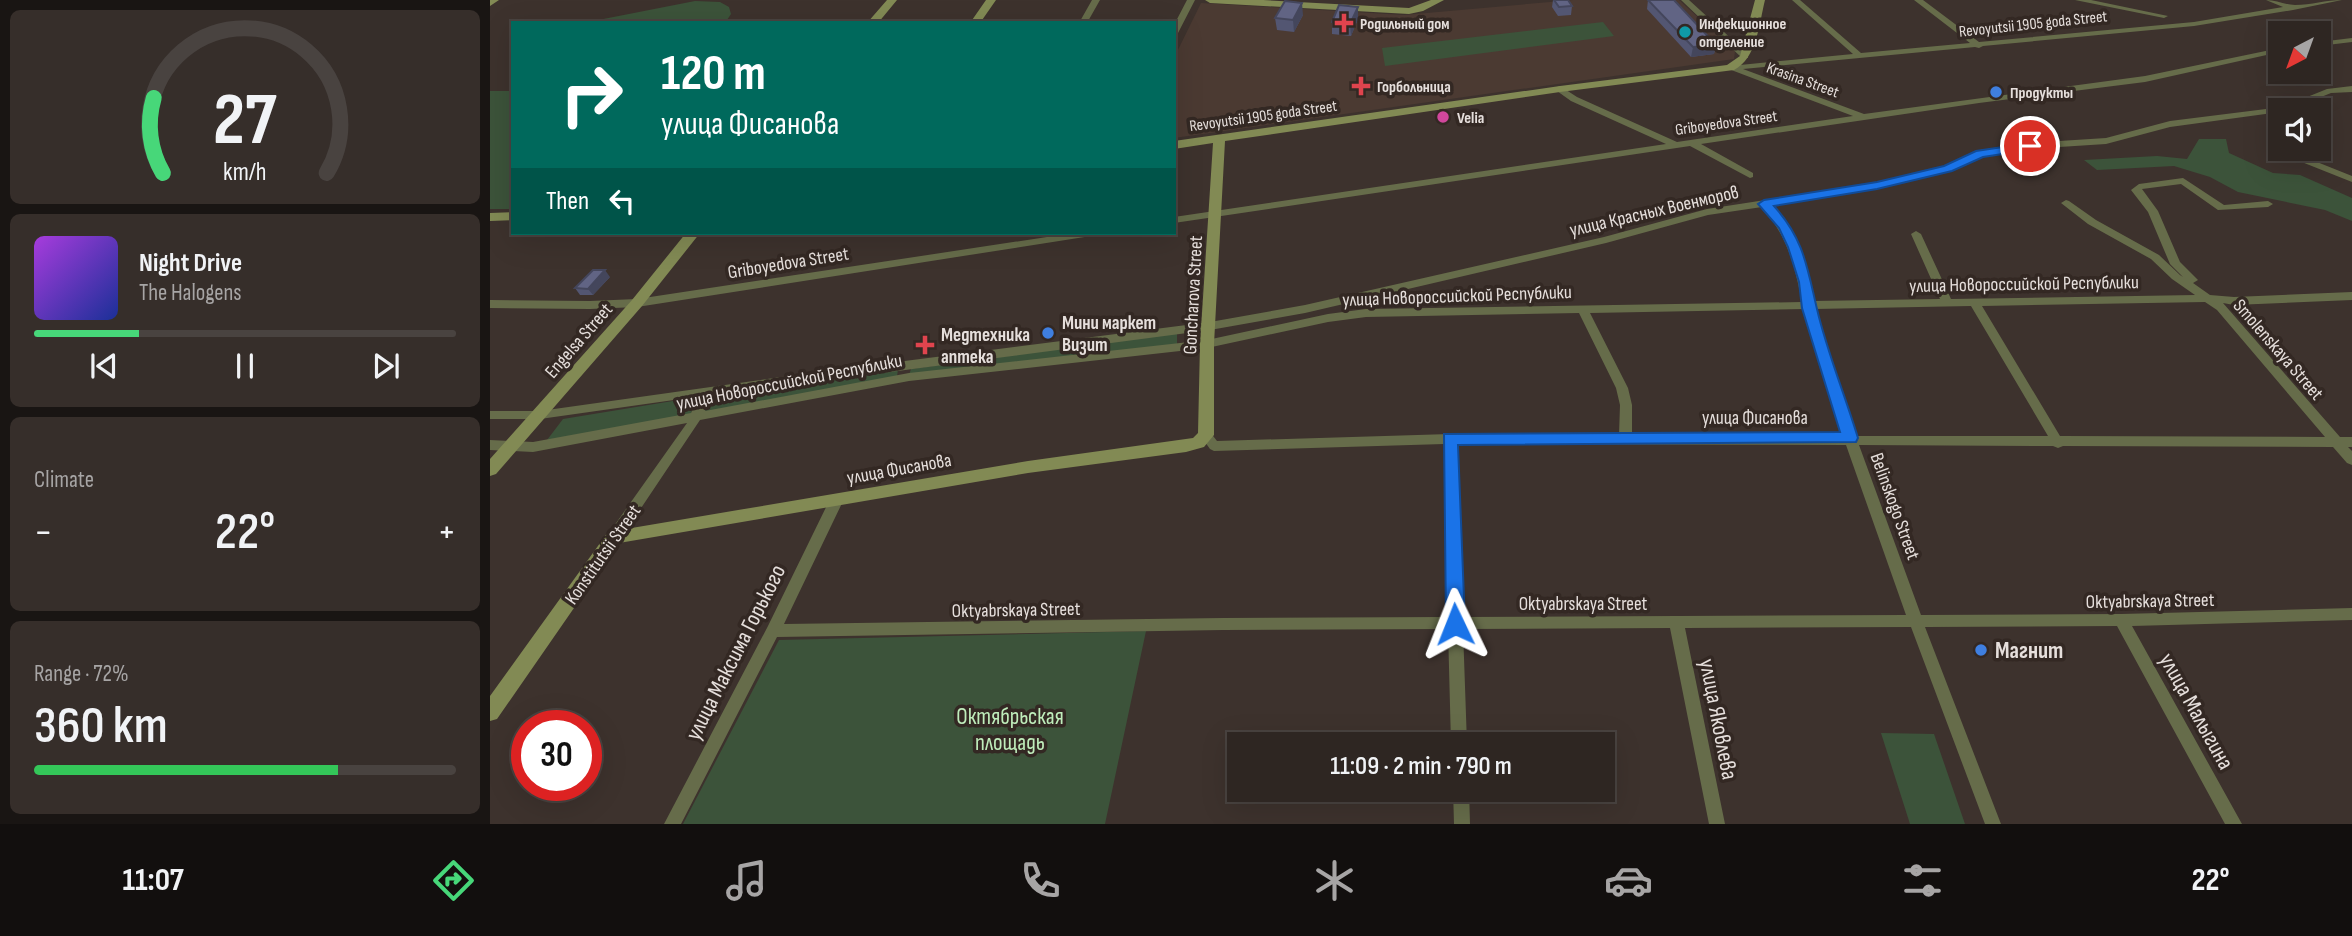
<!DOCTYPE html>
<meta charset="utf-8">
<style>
:root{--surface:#2e2622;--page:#362e2a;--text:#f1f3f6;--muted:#a7a5a5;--line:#494340;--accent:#47d779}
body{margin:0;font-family:"Sofia Sans Condensed",sans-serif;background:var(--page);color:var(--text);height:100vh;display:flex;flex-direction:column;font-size:26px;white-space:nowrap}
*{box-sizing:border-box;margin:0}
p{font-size:23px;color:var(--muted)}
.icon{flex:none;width:38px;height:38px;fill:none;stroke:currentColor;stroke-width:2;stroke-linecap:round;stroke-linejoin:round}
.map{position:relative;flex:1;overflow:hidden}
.drawer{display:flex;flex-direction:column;gap:10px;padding:10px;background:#191513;width:490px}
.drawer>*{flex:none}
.guide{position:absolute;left:21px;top:21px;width:665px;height:214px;border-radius:0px;box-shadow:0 7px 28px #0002,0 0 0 2px var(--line);background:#00695c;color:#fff;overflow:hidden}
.needle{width:46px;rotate:221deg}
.controls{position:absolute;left:1778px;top:21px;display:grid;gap:14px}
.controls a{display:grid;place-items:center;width:63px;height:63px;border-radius:0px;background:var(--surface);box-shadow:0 7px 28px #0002,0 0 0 2px var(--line);font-size:35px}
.speed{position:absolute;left:21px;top:710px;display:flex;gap:14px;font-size:35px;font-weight:700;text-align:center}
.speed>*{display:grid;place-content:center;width:91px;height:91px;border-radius:50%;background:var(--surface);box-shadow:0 7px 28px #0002,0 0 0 2px var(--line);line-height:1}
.speed .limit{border:10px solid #d22;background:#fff;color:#111}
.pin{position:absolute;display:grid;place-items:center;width:60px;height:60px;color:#fff;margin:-30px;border:4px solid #fff;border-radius:50%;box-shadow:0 2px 7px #0007}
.me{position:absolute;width:77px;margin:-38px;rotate:358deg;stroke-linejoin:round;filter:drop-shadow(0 0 5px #0008)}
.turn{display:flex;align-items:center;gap:24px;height:147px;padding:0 35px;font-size:32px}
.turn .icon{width:91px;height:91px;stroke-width:2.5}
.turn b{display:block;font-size:49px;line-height:60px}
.then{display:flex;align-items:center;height:66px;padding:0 35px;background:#0003;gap:14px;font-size:26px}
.big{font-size:52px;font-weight:600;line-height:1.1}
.drawer .card{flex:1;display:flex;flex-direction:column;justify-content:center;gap:10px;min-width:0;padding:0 24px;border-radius:10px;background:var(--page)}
.drawer .dial{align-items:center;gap:0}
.dial svg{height:182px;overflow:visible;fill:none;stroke:var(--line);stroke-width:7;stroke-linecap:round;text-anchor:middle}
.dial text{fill:var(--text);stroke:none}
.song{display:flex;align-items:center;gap:21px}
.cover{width:84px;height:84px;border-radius:10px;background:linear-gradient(135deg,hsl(280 70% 55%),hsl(230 70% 35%))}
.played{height:7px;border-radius:4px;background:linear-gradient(90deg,var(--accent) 25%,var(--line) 25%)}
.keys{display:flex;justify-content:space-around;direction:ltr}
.heat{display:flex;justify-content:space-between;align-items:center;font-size:38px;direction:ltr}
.charge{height:10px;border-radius:5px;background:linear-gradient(90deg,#34c759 72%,var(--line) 0)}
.trip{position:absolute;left:737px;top:732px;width:388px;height:70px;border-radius:0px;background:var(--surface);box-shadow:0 7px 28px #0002,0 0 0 2px var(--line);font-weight:600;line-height:70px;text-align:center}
.dock{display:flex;height:112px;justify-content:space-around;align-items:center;background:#120f0e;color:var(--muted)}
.dock .icon{width:49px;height:49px}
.dock .on{color:var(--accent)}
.dock b{font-size:32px;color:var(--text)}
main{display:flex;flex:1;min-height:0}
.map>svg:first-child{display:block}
</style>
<main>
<section class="drawer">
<div class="card dial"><svg viewBox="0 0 100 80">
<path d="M14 69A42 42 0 1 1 86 69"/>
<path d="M14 69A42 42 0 0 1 10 36" stroke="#47d779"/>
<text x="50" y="56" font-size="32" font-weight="700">27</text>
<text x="50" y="72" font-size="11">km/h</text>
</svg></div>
<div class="card">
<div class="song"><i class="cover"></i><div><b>Night Drive</b><p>The Halogens</p></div></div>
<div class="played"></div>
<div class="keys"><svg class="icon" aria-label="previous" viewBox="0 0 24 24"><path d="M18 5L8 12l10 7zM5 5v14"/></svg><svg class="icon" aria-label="pause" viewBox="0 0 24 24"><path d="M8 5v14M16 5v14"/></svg><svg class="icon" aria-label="next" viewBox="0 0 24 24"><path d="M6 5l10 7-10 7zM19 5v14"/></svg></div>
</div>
<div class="card"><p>Climate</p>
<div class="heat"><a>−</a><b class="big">22°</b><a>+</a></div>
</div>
<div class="card"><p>Range · 72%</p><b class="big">360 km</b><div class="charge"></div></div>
</section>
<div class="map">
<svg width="1862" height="824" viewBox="0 0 1862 824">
<rect width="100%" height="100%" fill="#3d322d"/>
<!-- built -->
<path fill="#4b3a32" d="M1083 0H1189L1245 51 1244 59 684 138V58L711 3 914 15Z"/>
<!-- green -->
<path fill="#3c533a" d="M205 1 230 2 239 7 241 14 235 23H93Z
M1113 22 1124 36 895 66 892 48Z
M0 91H23V209H0Z
M1709 139H1736L1739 153 1783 173 1810 175 1862 198V221L1835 210 1748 192 1720 177 1684 166 1607 170 1594 160 1667 156 1697 159Z
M687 333V344L419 375 421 369Z
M408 370 407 376 214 413 218 395Z
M207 397 200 416 57 440 73 419Z
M656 631 615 824H193L289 640Z
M1391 733 1444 734 1475 824H1420Z"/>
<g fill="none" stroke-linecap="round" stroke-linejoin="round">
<!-- street -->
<path fill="#666c4a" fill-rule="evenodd" d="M602 0H610L597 23H589Z
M697 0H705L688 33 684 35V25Z
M1191 0H1199L1258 54V58H1252Z
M1302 0H1310L1371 53 1480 43 1424 0H1433L1489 42 1704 22 1793 7 1776 0C1786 0 1795 5 1805 5 1821 5 1836 0 1852 0L1803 10 1704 26 1493 46 1489 48 1485 47 1253 69 1374 114 1655 76 1790 48V52L1655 82 1489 103 1211 144 1263 173V177L1260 178 1200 146 684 223V217L1176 144 1081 101 1067 91V87L1070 86 1087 97 1187 142 1363 116 1236 68 1240 66 1363 54Z
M1585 0H1601L1678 16 1674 18Z
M1862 38V42L1829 46V42Z
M1862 86V92L1841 93 1799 110H1790V112L1680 127 1616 144 1540 149 1492 155 1461 170 1387 189 1281 205C1307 236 1314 263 1323 301L1450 299 1421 234 1426 231 1431 234 1461 299 1705 295 1682 279 1661 259 1598 224 1571 203 1576 200 1579 201 1606 220 1669 255 1690 275 1693 277 1680 264 1658 212 1641 190 1649 184 1693 178 1734 205 1778 201 1783 204 1778 207 1728 210 1691 184 1652 189 1668 211 1690 262 1708 280 1703 283 1720 295 1744 297 1862 292V300L1744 305 1733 303 1850 437H1862V447H1858L1862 451V465L1857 463 1843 447 1573 446 1568 448 1563 446 1369 445 1431 615 1631 614 1862 608V620L1642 626 1752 824H1735L1627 626 1435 627 1511 824H1495L1421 627 1195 628 1235 824H1219L1180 628 973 629 977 744H961L958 629 733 630 287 637 191 824H174L278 626 342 495H352L354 499 294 624 733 618 958 617 954 444 724 451 720 449 710 435 712 432H720L727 441 960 434 1129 435 1130 405 1126 388 1089 313 876 317 838 322 717 348 419 381 210 420 129 541 124 542 119 541 117 537 119 533 197 423 43 452 0 450V440L43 442 201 413 207 401 205 397 50 419H0V411H50L305 375 720 322 815 305 1114 237 1217 209 1387 183 1455 166 1490 150 1540 143 1616 138 1680 121 1792 107 1837 89ZM1272 207C1298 238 1304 263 1312 302L876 309 838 314 717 340 419 373 215 411 219 401 216 396 720 330 815 313 1116 243 1218 215ZM1715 302 1727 310 1835 437 1570 436 1492 306ZM1481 306 1558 436H1365L1325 309ZM1314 309 1353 436 1142 435V405L1138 388 1100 313ZM966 444 1356 445 1416 615 973 617Z
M1797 150 1862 176V182L1794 155V151Z
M583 233H606L601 236 147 307 100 309 0 308V300L100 301 147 299Z
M963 789H979L980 824H964Z"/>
<!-- secondary -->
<path fill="#828a54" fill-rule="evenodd" d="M0 0H9L0 6Z
M397 0H407L388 23H377Z
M496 0H506L490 23H480Z
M715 0H773L919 8 941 0H954L933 11 919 14 720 3Z
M1265 0H1275C1269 24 1267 58 1244 70L1070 92 735 141 724 344V435L714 447 696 452 538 473 129 543 7 719 0 721V696L118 532 538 461 703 438 708 433 710 344 723 143 684 149V141L1070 86 1237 65 1250 56Z
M23 212V220L0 221V213Z
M196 233H210L152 306 6 474 0 476V459L142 300Z"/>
</g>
<!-- wall -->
<path fill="#535672" d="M1063 0H1078L1082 6 1081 15 1068 16 1062 7Z
M1158 0 1226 45 1224 54 1201 57 1157 9Z
M813 15 804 32 787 30 785 18Z
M868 19 861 36 842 34V22Z
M120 277 103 295H90L85 288Z"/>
<!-- shaded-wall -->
<path fill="#44465c" d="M812 3 813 15 804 32 803 20Z
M868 7V19L861 36 860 24Z
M1226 45 1224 54 1201 57 1203 47Z
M115 270 120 277 103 295 98 289Z"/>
<!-- building -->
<path fill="#616484" stroke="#44465c" stroke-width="2" d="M1064 0H1078L1082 6 1069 7Z
M1158 0H1184L1226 45 1203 47Z
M795 1 812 3 803 20 785 18Z
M849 5 868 7 860 24 842 22Z
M103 270H115L98 289 85 288Z"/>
<!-- route -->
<path fill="#1a73e8" stroke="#114b97" stroke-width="2" d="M1540 143 1546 146 1545 149 1493 157 1462 171 1387 189 1284 206C1314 239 1317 267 1327 309 1337 352 1355 395 1368 438L1366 442 968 445 975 624 972 629H959L956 624 954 434 1350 432 1312 308 1309 282 1298 247 1289 228 1268 204 1274 200 1387 182 1454 166 1486 151Z"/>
<!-- markers -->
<g fill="#e0444e" stroke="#332823" stroke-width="2.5">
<path d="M850.5 12.5h7v7h7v7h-7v7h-7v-7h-7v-7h7z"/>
<path d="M867.5 75.5h7v7h7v7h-7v7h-7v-7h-7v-7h7z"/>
<path d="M431.5 334.5h7v7h7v7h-7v7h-7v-7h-7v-7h7z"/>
</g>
<circle fill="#0f9aa8" stroke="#332823" stroke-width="2.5" cx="1195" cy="32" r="7"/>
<g fill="#3f7fe0" stroke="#332823" stroke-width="2.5">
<circle cx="1506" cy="92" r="7"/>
<circle cx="558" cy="333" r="7"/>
<circle cx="1491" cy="650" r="7"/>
</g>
<circle fill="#d1479c" stroke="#332823" stroke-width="2.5" cx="953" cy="117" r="7"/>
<g text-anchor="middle" stroke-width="7" stroke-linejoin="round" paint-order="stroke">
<!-- far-poi labels -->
<g font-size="16" font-weight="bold" fill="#e6dfdc" stroke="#332823" text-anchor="start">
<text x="870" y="29">Родильный дом</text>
<text x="1209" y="29">Инфекционное<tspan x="1209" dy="18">отделение</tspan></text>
<text x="887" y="92">Горбольница</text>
<text x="1520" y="98">Продукты</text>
<text x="967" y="123">Velia</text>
</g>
<!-- far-street labels -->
<g font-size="16" fill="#e6dfdc" stroke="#332823">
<text transform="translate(1543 23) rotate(-6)" y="6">Revoyutsii 1905 goda Street</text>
<text transform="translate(1313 79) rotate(20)" y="6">Krasina Street</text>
<text transform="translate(773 115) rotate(-8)" y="6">Revoyutsii 1905 goda Street</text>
<text transform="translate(1236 122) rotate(-8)" y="6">Griboyedova Street</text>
</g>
<!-- street labels -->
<g font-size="19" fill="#e6dfdc" stroke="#332823">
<text transform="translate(1164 210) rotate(-13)" y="7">улица Красных Военморов</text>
<text transform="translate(298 262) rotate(-9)" y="7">Griboyedova Street</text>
<text transform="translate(1534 283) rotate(-1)" y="7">улица Новороссийской Республики</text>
<text transform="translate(702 295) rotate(-87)" y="7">Goncharova Street</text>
<text transform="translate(967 295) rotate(-2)" y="7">улица Новороссийской Республики</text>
<text transform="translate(88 340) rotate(-49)" y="7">Engelsa Street</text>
<text transform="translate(1789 349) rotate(49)" y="7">Smolenskaya Street</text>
<text transform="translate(299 381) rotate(-11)" y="7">улица Новороссийской Республики</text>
<text x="1265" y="424">улица Фисанова</text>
<text transform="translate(409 468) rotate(-10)" y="7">улица Фисанова</text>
<text transform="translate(1406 506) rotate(70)" y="7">Belinskogo Street</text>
<text transform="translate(112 554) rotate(-55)" y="7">Konstitutsii Street</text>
<text transform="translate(1660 600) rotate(-1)" y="7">Oktyabrskaya Street</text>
<text x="1093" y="610">Oktyabrskaya Street</text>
<text transform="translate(526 609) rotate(-1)" y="7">Oktyabrskaya Street</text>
</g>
<!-- poi labels -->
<g font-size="19" font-weight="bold" fill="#e6dfdc" stroke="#332823" text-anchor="start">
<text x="572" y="329">Мини маркет<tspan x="572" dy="22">Визит</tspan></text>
<text x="451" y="341">Медтехника<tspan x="451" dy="22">аптека</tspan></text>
</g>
<!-- near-poi labels -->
<g font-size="23" font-weight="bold" fill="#e6dfdc" stroke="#332823" text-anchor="start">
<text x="1505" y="658">Магнит</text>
</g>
<!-- near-street labels -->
<g font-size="23" fill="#e6dfdc" stroke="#332823">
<text transform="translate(245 652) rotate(-63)" y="8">улица Максима Горького</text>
<text transform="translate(1707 711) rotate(61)" y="8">улица Малыгина</text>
<text transform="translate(1229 719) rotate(79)" y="8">улица Яковлева</text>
</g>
<!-- near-park labels -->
<g font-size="23" fill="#bfedbb" stroke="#332823">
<text x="520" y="724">Октябрьская<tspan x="520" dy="26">площадь</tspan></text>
</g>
</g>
</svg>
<div class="controls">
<a><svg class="needle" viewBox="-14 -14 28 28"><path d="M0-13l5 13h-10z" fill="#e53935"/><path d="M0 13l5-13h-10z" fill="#a7a5a5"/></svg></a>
<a><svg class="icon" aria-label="sound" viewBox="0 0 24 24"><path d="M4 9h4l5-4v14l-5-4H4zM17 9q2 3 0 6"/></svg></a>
</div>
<div class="speed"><div class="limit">30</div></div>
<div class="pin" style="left:1540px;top:146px;background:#d93025"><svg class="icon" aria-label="arrive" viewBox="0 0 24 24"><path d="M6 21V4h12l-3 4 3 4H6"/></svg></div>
<svg class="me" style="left:965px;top:624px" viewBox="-20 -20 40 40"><path d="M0-17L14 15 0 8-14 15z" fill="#1a73e8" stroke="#fff" stroke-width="4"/></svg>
<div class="trip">11:09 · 2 min · 790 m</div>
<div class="guide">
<div class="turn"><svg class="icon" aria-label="right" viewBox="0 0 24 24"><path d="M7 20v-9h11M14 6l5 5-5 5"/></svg><div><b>120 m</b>улица Фисанова</div></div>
<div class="then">Then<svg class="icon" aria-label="left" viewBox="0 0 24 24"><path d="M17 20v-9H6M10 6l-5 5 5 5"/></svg></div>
</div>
</div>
</main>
<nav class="dock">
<b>11:07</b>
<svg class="icon on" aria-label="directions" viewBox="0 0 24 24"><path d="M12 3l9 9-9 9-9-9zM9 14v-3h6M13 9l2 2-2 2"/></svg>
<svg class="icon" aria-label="music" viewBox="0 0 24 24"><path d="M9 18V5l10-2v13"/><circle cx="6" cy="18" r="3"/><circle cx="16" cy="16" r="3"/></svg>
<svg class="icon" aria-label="phone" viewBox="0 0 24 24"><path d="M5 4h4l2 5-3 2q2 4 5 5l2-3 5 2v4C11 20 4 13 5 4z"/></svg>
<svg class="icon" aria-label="climate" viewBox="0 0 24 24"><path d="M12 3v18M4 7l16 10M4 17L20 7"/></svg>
<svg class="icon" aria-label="car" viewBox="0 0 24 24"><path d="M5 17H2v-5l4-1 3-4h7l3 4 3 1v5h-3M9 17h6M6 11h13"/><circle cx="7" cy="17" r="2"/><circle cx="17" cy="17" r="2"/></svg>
<svg class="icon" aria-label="filters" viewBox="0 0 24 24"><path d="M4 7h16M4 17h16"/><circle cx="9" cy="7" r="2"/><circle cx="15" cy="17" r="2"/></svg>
<b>22°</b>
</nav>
